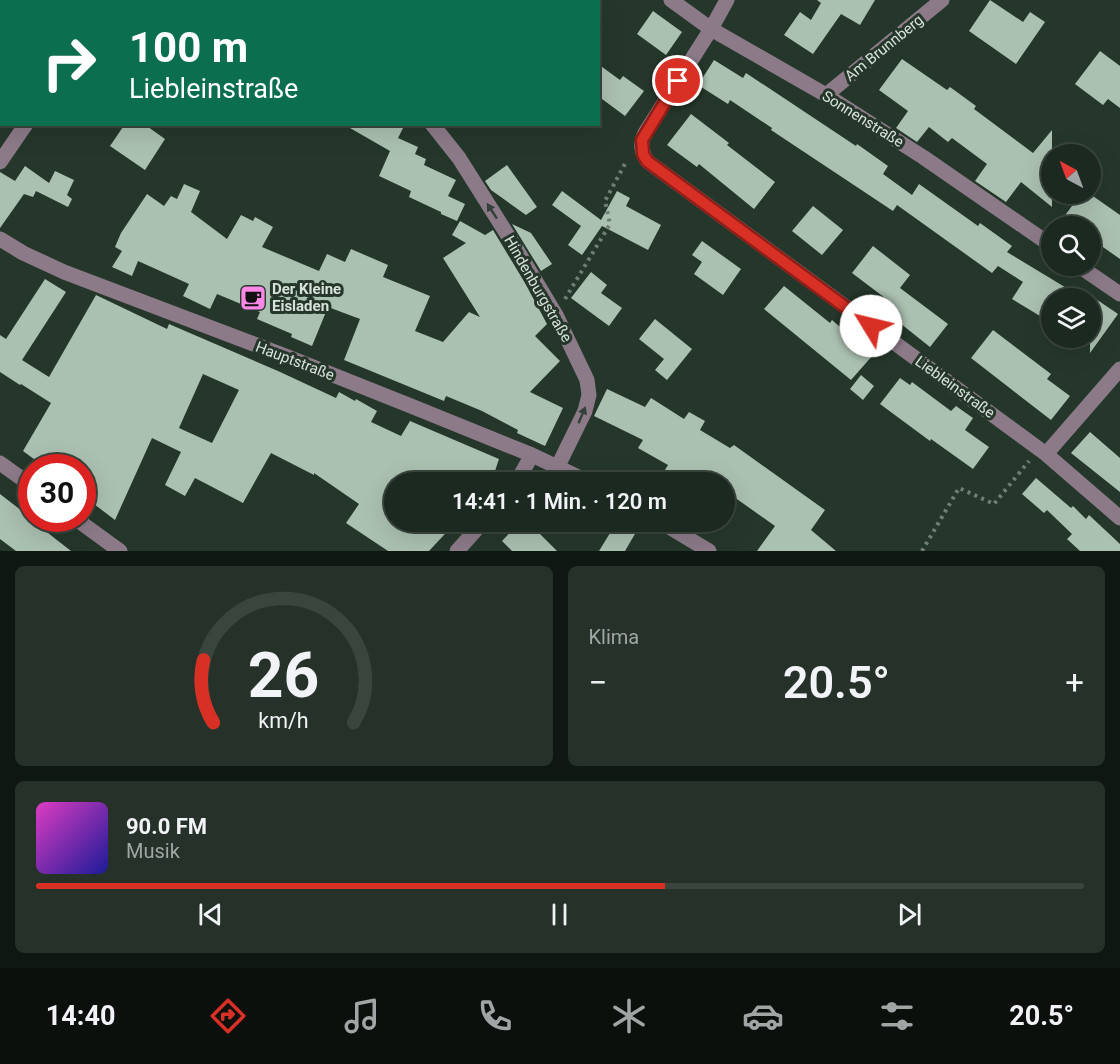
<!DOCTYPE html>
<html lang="de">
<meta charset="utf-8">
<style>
:root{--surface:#1c2920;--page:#253129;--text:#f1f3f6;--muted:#a0a6a5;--line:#3a453e;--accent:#d93025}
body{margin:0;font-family:Roboto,sans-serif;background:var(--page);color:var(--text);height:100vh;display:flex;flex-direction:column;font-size:22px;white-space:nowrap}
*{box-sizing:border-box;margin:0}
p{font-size:20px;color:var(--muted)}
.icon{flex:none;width:33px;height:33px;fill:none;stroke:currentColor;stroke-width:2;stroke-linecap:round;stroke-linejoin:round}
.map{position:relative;height:551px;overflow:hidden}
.drawer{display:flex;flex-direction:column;gap:15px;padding:15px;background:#0f1712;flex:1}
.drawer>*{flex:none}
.top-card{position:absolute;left:0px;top:0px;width:600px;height:126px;box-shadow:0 6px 24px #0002,0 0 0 2px var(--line);background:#0b6e4f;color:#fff;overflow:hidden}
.needle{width:39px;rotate:319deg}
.controls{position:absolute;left:1041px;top:144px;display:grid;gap:12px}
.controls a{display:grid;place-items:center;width:60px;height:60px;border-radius:50%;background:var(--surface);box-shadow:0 6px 24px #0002,0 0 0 2px var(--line);font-size:30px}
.speed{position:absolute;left:18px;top:454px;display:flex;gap:12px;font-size:30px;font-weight:700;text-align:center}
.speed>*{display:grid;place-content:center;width:78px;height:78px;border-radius:50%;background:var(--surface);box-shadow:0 6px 24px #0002,0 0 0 2px var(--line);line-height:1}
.speed .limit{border:9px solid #d22;background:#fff;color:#111}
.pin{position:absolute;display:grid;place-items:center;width:51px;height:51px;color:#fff;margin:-26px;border:3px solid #fff;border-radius:50%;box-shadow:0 2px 6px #0007}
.me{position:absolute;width:66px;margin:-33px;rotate:306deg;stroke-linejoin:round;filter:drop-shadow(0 0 4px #0008)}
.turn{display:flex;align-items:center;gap:21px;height:126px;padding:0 30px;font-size:27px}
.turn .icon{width:78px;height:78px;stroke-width:2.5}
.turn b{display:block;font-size:42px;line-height:51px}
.big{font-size:45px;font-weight:600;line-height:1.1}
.drawer .widget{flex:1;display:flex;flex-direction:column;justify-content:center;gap:9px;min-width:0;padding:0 21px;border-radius:9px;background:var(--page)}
.drawer .dial{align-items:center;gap:0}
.dial svg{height:156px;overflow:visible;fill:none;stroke:var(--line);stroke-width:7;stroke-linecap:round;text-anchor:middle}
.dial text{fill:var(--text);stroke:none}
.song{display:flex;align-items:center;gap:18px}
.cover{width:72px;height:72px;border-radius:9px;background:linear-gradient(135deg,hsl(310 70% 55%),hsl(240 70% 35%))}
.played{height:6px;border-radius:3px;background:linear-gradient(90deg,var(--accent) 60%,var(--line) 60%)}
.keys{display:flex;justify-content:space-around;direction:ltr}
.heat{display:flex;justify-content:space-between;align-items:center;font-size:33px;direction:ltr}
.drawer .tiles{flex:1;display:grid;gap:15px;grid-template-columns:1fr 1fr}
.widget:last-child{grid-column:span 2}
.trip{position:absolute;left:384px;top:472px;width:351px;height:60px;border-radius:30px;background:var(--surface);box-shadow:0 6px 24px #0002,0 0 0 2px var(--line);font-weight:600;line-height:60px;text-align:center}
.tab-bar{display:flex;height:96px;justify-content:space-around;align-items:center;background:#0b100d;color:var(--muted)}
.tab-bar .icon{width:42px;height:42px}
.tab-bar .active{color:var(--accent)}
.tab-bar b{font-size:27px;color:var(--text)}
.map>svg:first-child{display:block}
</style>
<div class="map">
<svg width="1120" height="551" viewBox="0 0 1120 551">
<rect width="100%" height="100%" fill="#25372a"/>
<!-- building -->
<path fill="#aac0b0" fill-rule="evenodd" d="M817 0H875L860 25 841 14 813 54 784 35 800 12 811 20 821 3Z
M990 0 1023 22 1030 12 1045 22 1016 64 969 31Z
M653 11 682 32 666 55 637 34Z
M1100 51 1120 66V108L1108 99 1103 105 1075 84Z
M902 59 947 90 950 87 976 106 974 109 1033 153 1052 130V207L1021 182 1006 202 975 181 987 164 952 138 948 142 929 127 917 142 896 128 908 111 879 90Z
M714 60 743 78 746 73 856 146 857 144 888 166 883 174 912 195 919 184 978 226 980 223 1012 246 1007 252 1083 298H1052V309L1045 319 1012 299 1023 282 998 266 992 273 897 205 893 211 771 130 772 128 730 100 728 104 698 85Z
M598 64 620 80 623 76 644 91 625 116 598 96Z
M691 114 729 143 727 145 775 182 754 209 699 164 697 167 667 145Z
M125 124H144L165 139 145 170 110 146Z
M343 124H405L398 138 418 147 415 154 426 159 424 165 456 180 448 196 465 204 457 221 441 214V212L409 197 411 191 379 176 390 151Z
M507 165 537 207 526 215 491 190 485 181Z
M25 166 49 183 55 171 74 180 67 195 72 199 68 207 36 191 33 197 24 194 0 228V172L15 181Z
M184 184 200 191 191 212 227 239 241 215 253 221 255 217 273 227 262 247 319 271 327 254 345 262 351 249 388 265 383 277 430 296 415 331 443 342 469 312 480 317 443 258 466 243 452 235 460 221 485 235 493 230 525 283 547 324 535 336 560 361 530 392 563 408 545 446 517 433 518 430 482 411 446 396 444 401 344 360 360 319 328 307 312 346 291 337 292 334 257 319 260 312 217 294 210 309 183 296 189 284 138 261 132 276 112 267 122 251 115 247 121 233 147 194 164 206 171 196 177 199Z
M562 191 601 220 617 191 630 198 626 206 661 225 648 250 602 226 582 255 568 245 581 226 552 205Z
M1081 194H1090L1120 215V259L1090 238V226H1075L1066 220V214Z
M813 206 843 230 822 255 792 231Z
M512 224 531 233 552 264 541 271Z
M702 241 741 269 723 295 694 274 702 262 692 255Z
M873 246 910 275 900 288 948 324 930 347 886 312 893 304 852 273Z
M591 272 607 285 601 293 622 308 609 326 571 298Z
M45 279 66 292 22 360 49 377 96 295 167 329 169 324 278 371 336 398 339 392 355 401 356 399 377 411 371 422 401 436 410 421 499 459 491 483H394V522H456L429 551H388L346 523 359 504 314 473V475L271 453 243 503 195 478 185 496 165 485 181 452 152 438 115 520 82 495V468H46L23 451 51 403 21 384 20 385 0 372V335L6 339ZM203 374 239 390 212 443 179 428Z
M784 286 830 323 832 320 873 355 851 380 764 309Z
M1090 295 1118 314 1090 353Z
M655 319 692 349 667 380 655 370 664 359 639 339Z
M993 330 1051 374 1047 379 1070 396 1051 420 971 358Z
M861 375 874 386 863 400 850 389Z
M900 378 910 385 912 382 951 411 956 406 973 418 965 430 989 447 973 469 931 439 930 441 880 404Z
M607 389 645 407 651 398 684 419 689 412 705 421 700 430 730 448 734 445 825 510 811 530 836 551H757L775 526 734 497 724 511V483H657L668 465 638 448 643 440 594 416Z
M1090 432 1120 458V492L1071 453Z
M1036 478 1071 508 1073 506 1086 519 1089 515 1120 544V551H1080L1067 539 1072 534 1047 510 1044 513 1022 494Z
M0 494 35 521 34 522 71 551H16L0 539Z
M520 522H528L557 551H512L502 541Z
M593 522H631L639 527 625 551H599L610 533Z"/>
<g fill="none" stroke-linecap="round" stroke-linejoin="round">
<!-- path -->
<path stroke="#707f74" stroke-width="4" stroke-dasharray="3 4.5" stroke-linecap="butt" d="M125 2 126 0
M565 299 610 224 605 201 627 160
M922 551 959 488 994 504 1029 461"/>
<!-- minor -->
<path stroke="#8c7a88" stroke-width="15" d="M252 0 254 2
M671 0 711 29 826 95 923 157 1052 246
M727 0 711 29 645 133C640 144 641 151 647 161L1046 454 1120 518
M826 95 942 0
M432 124 459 158 517 250 556 315 587 380 589 395 585 411 558 466
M0 162 26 124
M0 239 23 253 64 272 288 357 411 406 532 455 591 483
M1079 266 1120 294
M1046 454 1120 369
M0 463 32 486
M516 483 532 455
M76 519 120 551
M661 522 709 551
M457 551 483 522"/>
</g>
<!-- one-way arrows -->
<defs><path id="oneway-solid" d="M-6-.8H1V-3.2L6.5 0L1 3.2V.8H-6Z" transform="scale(1.5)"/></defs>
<g fill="#344138">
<use href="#oneway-solid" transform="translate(492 211) rotate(-123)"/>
<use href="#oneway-solid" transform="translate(582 415) rotate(-67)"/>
</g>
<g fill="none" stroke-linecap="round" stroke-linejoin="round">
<defs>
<path id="route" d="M678 81 642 140 643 154 647 161 871 326"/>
</defs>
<!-- route casing -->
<use href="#route" stroke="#8d1f18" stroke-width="15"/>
<!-- route -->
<use href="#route" stroke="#d93025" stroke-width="10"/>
</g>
<!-- icons -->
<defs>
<symbol id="cafe-square" viewBox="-11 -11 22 22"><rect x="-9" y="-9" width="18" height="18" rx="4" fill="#fb87e6" stroke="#25372a"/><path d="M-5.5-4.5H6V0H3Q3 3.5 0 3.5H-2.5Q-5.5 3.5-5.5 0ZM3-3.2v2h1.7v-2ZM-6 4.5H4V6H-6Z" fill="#111"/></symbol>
</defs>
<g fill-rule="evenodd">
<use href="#cafe-square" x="238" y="283" width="30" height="30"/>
</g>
<g text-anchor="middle" stroke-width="6" stroke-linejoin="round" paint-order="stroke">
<!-- street labels -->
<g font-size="15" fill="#d7e2d9" stroke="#25372a">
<text transform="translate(884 48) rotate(-39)" y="5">Am Brunnberg</text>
<text transform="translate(863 119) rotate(32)" y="5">Sonnenstraße</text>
<text transform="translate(538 289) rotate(60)" y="5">Hindenburgstraße</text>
<text transform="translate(295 361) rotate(21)" y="5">Hauptstraße</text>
<text transform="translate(955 387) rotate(36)" y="5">Liebleinstraße</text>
</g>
<!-- poi labels -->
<g font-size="15" font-weight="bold" fill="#d7e2d9" stroke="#25372a" text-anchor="start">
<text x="272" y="294">Der Kleine<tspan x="272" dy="17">Eisladen</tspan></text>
</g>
</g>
</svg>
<div class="controls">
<a><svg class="needle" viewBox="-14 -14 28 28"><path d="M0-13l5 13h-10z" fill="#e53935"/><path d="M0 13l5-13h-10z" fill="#a0a6a5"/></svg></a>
<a><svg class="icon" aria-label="search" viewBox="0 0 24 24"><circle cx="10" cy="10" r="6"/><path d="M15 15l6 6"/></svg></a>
<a><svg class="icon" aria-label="layers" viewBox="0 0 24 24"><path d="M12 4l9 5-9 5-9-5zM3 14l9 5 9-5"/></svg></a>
</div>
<div class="speed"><div class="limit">30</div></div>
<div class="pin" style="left:678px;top:81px;background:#d93025"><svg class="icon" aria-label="arrive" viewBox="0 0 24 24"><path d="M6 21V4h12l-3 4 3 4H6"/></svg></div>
<svg class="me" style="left:871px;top:326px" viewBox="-20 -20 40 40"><circle r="19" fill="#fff"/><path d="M0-13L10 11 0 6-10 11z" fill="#d93025"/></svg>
<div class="trip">14:41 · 1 Min. · 120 m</div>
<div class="top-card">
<div class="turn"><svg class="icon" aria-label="right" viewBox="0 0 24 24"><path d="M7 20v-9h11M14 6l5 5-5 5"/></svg><div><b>100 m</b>Liebleinstraße</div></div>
</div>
</div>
<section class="drawer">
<div class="tiles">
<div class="widget dial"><svg viewBox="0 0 100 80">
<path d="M14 69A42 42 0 1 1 86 69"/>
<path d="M14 69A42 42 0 0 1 9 37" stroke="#d93025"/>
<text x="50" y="56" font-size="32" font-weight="700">26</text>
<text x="50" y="72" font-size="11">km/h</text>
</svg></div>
<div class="widget"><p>Klima</p>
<div class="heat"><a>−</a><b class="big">20.5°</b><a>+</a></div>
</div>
<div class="widget">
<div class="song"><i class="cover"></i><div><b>90.0 FM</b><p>Musik</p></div></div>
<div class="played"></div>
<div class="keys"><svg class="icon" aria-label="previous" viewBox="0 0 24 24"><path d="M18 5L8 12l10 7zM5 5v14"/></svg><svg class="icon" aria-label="pause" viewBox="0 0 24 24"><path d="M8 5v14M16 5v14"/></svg><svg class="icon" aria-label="next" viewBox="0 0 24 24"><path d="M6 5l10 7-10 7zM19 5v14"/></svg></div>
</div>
</div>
</section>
<nav class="tab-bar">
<b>14:40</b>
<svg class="icon active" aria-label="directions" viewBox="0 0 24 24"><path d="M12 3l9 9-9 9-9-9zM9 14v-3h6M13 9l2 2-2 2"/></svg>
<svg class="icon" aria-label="music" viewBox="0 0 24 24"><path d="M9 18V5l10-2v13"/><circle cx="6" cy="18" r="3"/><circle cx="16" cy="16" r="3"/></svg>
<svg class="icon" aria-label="phone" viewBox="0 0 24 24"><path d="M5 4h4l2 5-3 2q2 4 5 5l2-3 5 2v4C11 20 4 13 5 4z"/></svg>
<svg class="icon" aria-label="climate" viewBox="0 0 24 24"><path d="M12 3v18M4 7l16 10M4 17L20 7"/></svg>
<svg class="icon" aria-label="car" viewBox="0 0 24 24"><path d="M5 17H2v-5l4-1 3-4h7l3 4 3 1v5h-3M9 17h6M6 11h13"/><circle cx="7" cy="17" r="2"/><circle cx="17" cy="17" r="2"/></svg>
<svg class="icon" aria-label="filters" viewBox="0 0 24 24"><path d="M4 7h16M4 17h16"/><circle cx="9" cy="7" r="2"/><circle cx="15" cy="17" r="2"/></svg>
<b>20.5°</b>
</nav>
